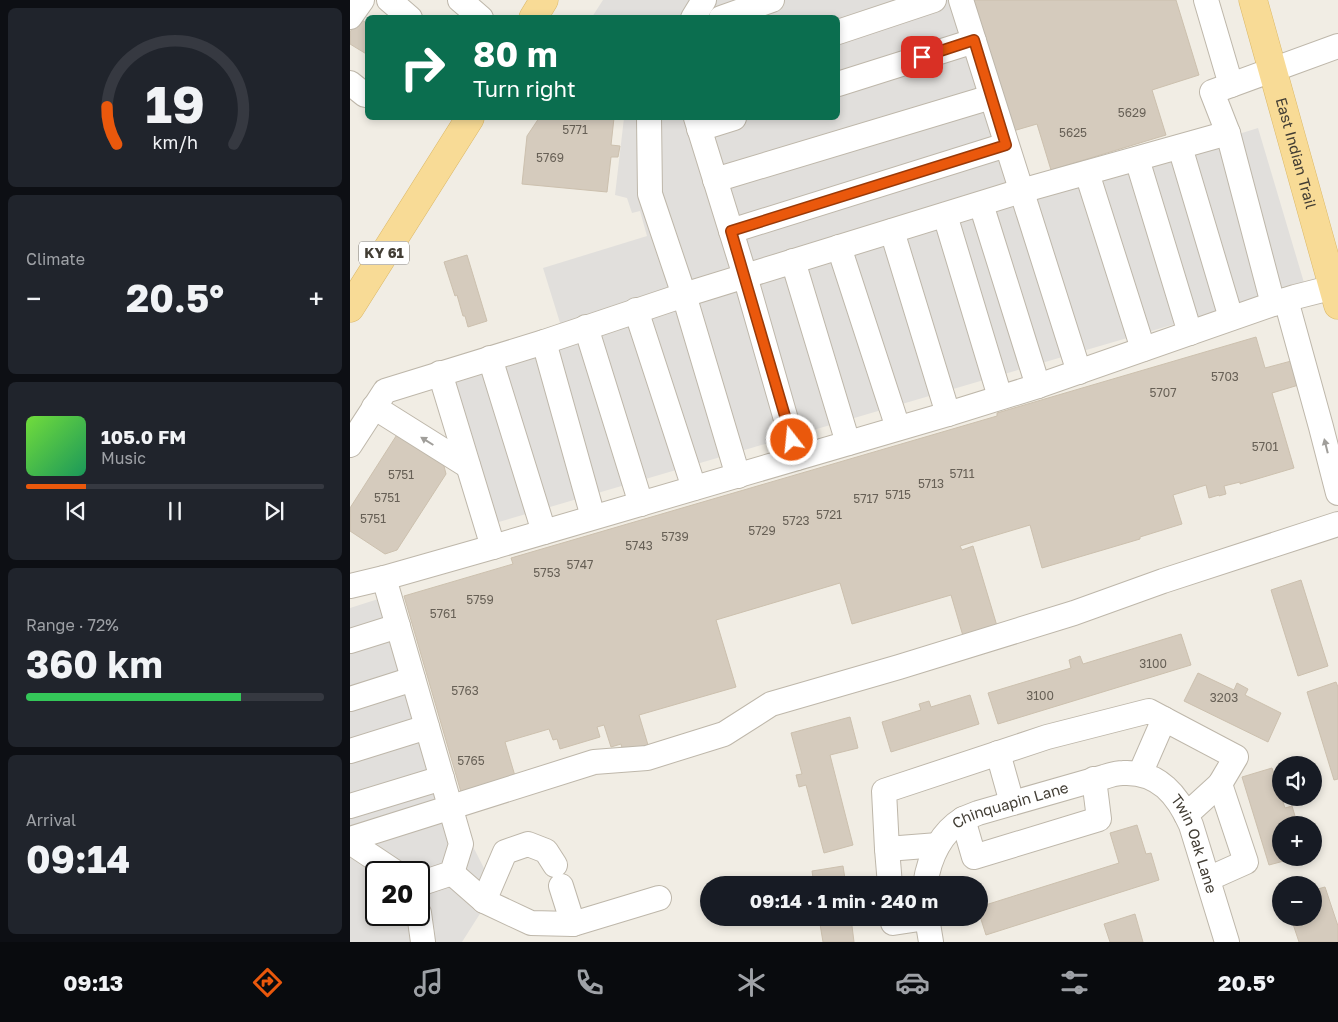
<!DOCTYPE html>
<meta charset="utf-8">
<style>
:root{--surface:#171b24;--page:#20242c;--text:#f1f3f6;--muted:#9ea1a6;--line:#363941;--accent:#ea580c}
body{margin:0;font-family:"Golos Text",sans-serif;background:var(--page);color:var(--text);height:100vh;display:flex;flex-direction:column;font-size:19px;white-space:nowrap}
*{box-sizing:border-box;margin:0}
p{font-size:16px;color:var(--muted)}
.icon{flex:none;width:28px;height:28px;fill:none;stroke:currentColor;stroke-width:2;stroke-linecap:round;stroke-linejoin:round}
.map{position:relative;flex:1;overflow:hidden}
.side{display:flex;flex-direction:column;gap:8px;padding:8px;background:#0d0f14;width:350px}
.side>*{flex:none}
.hud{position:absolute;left:15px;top:15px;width:475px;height:105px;border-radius:8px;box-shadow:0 2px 8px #0003;background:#0b6e4f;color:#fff;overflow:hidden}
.tools{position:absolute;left:922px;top:756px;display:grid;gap:10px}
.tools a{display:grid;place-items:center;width:50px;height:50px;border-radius:50%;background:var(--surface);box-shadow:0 2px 8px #0003;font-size:25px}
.speed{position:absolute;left:15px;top:861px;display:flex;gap:10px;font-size:25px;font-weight:700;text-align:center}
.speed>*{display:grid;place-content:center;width:65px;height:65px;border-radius:50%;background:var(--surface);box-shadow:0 2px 8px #0003;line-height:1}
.speed .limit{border:2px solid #111;border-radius:8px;background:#fff;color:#111}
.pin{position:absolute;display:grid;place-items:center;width:42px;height:42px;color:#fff;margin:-21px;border-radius:10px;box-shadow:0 2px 8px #0006}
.me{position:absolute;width:55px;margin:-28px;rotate:344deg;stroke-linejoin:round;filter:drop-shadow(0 0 4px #0008)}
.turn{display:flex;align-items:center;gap:18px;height:105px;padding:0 25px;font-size:22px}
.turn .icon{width:65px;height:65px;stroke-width:2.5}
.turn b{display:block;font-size:35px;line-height:42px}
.big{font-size:38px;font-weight:700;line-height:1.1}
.side .card{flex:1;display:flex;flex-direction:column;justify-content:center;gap:8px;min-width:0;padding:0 18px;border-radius:8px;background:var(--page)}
.side .dial{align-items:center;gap:0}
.dial svg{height:130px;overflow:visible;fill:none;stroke:var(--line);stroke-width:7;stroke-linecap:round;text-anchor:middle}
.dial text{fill:var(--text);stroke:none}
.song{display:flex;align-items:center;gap:15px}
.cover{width:60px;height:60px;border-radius:8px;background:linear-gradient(135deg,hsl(100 70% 55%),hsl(150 70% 35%))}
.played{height:5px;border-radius:2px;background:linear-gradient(90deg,var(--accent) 20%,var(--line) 20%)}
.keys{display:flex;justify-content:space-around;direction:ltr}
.heat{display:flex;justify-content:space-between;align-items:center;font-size:28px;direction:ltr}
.charge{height:8px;border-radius:4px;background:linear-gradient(90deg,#34c759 72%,var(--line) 0)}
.trip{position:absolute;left:350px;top:876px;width:288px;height:50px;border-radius:25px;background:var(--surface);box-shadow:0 2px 8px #0003;font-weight:700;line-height:50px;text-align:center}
.tab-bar{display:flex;height:80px;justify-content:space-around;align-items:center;background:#090b0e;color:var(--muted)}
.tab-bar .icon{width:35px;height:35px}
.tab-bar .selected{color:var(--accent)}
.tab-bar b{font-size:22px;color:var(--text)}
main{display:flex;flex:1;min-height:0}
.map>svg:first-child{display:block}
</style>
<main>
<section class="side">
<div class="card dial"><svg viewBox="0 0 100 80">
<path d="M14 69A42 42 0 1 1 86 69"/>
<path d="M14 69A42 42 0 0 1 8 46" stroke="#ea580c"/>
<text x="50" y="56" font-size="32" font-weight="700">19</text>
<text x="50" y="72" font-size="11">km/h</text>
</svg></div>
<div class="card"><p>Climate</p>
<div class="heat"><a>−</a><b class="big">20.5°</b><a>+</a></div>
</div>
<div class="card">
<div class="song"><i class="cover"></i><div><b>105.0 FM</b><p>Music</p></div></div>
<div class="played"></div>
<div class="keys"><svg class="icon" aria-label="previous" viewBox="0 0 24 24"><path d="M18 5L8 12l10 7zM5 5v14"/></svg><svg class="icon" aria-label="pause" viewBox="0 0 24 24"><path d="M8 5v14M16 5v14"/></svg><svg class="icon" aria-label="next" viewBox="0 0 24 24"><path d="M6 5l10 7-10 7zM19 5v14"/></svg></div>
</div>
<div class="card"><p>Range · 72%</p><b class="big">360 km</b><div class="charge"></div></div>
<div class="card"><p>Arrival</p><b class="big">09:14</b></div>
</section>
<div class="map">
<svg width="988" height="942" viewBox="0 0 988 942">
<rect width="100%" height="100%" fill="#f1ede4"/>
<!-- parking -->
<path fill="#e1dfdc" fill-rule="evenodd" d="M253 0H613L675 201 908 128 955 286 135 526 85 368 211 326 193 268 297 236 290 211 282 213 277 198 265 195 274 118H488V18L242 17Z
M44 594 107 815 145 890 112 942H0V608ZM26 872H69V915H26Z"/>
<!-- building -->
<path fill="#d5cbbd" stroke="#ccc0ae" d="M622 0H826L849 75 802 90 816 135 701 170 687 124 663 131Z
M9 18 18 24V55L0 44V32Z
M189 118H264L261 145 270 146 268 157H261L257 192 172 184 177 136Z
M117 255 137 321 118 327 115 316H113L107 295 105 296 94 262Z
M906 337 915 368 945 360 952 384 922 393 944 468 890 484V482L874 486 876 494 869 496V495L859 498 856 485 823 495 832 524 790 537V539L692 568 680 525 610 546 612 550 623 546 647 626 613 636 601 595 502 624 490 583 366 620 386 687 289 715 298 745 273 752 271 744 261 747 254 725 247 727 250 737 210 749 207 739 203 740 199 729 155 742 165 776 111 792 54 596 163 564 161 558 647 416V413Z
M48 433 93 462 96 474 47 550 35 554 0 531V508Z
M951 580 978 666 948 676 921 590Z
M831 634 841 665 648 724 638 693 721 668 719 660 730 656 733 664Z
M848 673 884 690 887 683 898 689 895 695 931 713 918 742 834 701Z
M986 682 988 687V779L984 780 957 692Z
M620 695 629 724 541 752 532 722 571 710 569 704 579 701 581 707Z
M500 717 508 748 480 755 503 845 474 853 456 785 449 787 446 775 452 774 441 733Z
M922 768 935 808 942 806 945 816 938 818 940 825H931V858H945L919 865 892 777Z
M787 825 796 854 801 853 809 880 636 935 629 913V907L769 863 760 833Z
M493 866 496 885H464L462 871Z
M975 887 988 926V942H949L941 918H964V890Z
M785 914 793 942H760L754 924Z
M469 918H501L504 942H473Z"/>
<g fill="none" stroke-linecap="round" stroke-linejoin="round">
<defs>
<g id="minor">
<path d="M39 0 60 18"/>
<path d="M110 0 131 18"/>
<path d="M611 0 729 372"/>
<path d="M856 0 881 85"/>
<path d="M0 17 12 0"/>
<path d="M343 18 354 0"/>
<path d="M371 18 422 0"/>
<path d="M488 32 584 0"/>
<path d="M0 83 15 95 18 94"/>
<path d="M488 84 624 41"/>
<path d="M299 118 300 194 334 295 388 476"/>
<path d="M346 118 395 276 447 458"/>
<path d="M349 129 384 118"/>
<path d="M830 147 881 318"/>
<path d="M787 159 840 333"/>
<path d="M737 173 793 349"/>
<path d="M365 180 641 97"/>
<path d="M631 204 688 386"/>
<path d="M595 215 650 397"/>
<path d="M381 231 656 145"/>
<path d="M542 231 598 414"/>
<path d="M489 247 548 428"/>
<path d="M443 261 498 443"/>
<path d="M936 300 971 427 988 493"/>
<path d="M923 304 878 133 862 92 988 46"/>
<path d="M286 310 344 488"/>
<path d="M236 327 291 504"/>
<path d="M194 342 243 517"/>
<path d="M140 358 194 532"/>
<path d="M90 373 143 547"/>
<path d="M24 407 118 466"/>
<path d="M0 445 35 391 194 342 334 295 671 191 878 133"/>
<path d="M34 578 111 844 102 873 69 884"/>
<path d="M0 586 34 578 143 547 598 414 688 386 923 304 945 297 988 286"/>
<path d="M0 641 48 626"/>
<path d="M0 699 63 679"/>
<path d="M0 751 77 727"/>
<path d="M648 753 662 803"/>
<path d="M790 774 814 719 886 757 870 784 836 815"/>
<path d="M0 806 92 778"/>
<path d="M613 819 624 857 749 819 744 779"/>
<path d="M0 839 244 762 297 758 374 734 421 704 549 667 724 613 813 581 988 524"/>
<path d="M0 842 45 872"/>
<path d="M588 845 537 849 534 791 697 737 799 711 814 719"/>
<path d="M537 849 540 885"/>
<path d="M102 873 134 901 181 923 223 924 309 898"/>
<path d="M858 879 896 862 870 784"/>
<path id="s1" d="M575 885C579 859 589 834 613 819 618 817 623 815 628 813L754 777C760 775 767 773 773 773 809 771 828 796 841 825L877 942"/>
<path d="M211 886 223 924"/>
<path d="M134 901 155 852 178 844 196 851 205 865"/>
<path d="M69 913 73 942"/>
<path d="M542 918 543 923 576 918"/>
<path d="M577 918 581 942"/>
</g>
<g id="major">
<path id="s2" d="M903 0 988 305"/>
<path d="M183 18 194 0"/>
<path d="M0 308 120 118"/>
</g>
</defs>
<!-- minor casing -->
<use href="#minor" stroke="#beb7aa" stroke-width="26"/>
<!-- major casing -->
<use href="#major" stroke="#dbb867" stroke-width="29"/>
<!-- minor -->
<use href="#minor" stroke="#fff" stroke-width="24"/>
<!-- major -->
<use href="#major" stroke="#f8db96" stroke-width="28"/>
</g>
<!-- one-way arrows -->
<defs><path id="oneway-solid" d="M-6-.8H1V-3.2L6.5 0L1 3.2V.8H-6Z" transform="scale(1.25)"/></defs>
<g fill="#a09e9a">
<use href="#oneway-solid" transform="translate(77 441) rotate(-148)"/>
<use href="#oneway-solid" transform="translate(976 446) rotate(-104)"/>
</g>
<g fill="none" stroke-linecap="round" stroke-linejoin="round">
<defs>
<path id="route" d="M442 440 381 231 656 145 624 40 572 57"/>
</defs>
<!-- route casing -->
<use href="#route" stroke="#983908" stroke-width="12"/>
<!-- route -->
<use href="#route" stroke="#ea580c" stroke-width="9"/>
</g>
<g text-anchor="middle" stroke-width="4" stroke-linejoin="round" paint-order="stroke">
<!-- number labels -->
<g font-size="12" fill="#676056">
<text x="782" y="117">5629</text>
<text x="225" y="134">5771</text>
<text x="723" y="137">5625</text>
<text x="200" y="162">5769</text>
<text x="875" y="381">5703</text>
<text x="813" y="397">5707</text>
<text x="915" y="451">5701</text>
<text x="612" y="478">5711</text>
<text x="51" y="479">5751</text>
<text x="581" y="488">5713</text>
<text x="548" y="499">5715</text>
<text x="37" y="502">5751</text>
<text x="516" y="503">5717</text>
<text x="479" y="519">5721</text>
<text x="23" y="523">5751</text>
<text x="446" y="525">5723</text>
<text x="412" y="535">5729</text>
<text x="325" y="541">5739</text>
<text x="289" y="550">5743</text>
<text x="230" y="569">5747</text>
<text x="197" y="577">5753</text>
<text x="130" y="604">5759</text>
<text x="93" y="618">5761</text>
<text x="803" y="668">3100</text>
<text x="115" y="695">5763</text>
<text x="690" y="700">3100</text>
<text x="874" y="702">3203</text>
<text x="121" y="765">5765</text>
</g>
<!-- shield labels -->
<rect fill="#fff" stroke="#7b7771" stroke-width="1" x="9" y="241.5" width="50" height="23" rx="4"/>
<g font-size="14" font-weight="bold" fill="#423d34">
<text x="34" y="258">KY 61</text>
</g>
<!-- street labels -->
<g font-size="15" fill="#423d34" stroke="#fff">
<text dy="5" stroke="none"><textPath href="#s2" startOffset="159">East Indian Trail</textPath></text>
<text dy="5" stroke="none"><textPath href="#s1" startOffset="128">Chinquapin Lane</textPath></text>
<text dy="5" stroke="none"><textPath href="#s1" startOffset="356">Twin Oak Lane</textPath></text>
</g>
</g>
</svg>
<div class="tools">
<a><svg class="icon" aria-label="sound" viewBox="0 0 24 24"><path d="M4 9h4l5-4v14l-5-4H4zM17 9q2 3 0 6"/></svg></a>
<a>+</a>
<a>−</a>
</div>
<div class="speed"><div class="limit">20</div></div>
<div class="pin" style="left:572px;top:57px;background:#d93025"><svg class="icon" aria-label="arrive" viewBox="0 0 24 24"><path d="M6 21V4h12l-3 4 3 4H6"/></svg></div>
<svg class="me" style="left:442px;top:440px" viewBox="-20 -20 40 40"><circle r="17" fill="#ea580c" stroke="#fff" stroke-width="3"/><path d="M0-11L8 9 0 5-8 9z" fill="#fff"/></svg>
<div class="trip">09:14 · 1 min · 240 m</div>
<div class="hud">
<div class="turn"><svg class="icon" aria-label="right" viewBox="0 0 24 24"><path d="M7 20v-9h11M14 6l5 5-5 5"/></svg><div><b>80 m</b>Turn right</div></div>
</div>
</div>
</main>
<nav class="tab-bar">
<b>09:13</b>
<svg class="icon selected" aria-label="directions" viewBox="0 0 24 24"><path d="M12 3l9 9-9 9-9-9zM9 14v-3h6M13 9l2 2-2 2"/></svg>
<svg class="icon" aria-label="music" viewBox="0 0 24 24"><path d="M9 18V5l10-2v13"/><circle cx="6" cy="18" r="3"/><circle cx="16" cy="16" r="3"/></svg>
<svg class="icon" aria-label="phone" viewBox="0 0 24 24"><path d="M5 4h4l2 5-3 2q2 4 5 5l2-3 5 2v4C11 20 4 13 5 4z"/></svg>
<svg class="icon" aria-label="climate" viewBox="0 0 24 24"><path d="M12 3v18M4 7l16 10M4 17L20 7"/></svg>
<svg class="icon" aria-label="car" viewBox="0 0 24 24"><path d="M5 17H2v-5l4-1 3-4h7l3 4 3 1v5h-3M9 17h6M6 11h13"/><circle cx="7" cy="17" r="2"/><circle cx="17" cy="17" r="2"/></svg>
<svg class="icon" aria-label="filters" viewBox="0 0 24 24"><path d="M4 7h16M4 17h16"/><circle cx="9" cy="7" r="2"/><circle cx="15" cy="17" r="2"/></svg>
<b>20.5°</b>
</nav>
